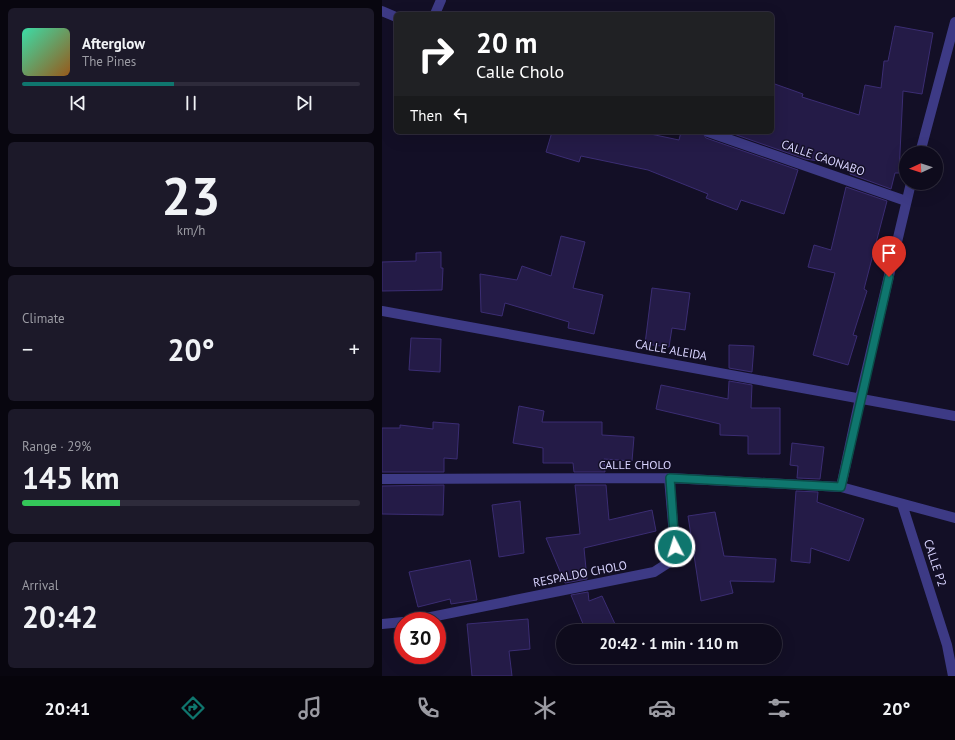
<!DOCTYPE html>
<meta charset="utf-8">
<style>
:root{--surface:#0e0b1c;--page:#1c1929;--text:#f1f3f6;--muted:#9b9ba3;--line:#2e2b3b;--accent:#0f766e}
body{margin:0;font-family:"PT Sans",sans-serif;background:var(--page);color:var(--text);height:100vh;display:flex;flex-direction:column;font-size:15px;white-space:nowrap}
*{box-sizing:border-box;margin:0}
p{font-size:13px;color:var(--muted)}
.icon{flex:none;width:22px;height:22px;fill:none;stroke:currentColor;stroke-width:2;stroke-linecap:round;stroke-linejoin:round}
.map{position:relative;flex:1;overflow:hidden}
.details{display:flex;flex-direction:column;gap:8px;padding:8px;background:#08060f;width:382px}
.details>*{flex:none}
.guide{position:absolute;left:12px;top:12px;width:380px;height:122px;border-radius:6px;box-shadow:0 4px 16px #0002,0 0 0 1px var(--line);background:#202124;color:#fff;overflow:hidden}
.needle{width:26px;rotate:267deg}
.controls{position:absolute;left:517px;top:146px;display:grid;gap:8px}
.controls a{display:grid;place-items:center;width:44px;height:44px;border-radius:50%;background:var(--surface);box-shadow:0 4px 16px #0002,0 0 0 1px var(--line);font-size:20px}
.speed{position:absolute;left:12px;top:612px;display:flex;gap:8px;font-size:20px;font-weight:700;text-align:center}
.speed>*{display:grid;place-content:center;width:52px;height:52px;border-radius:50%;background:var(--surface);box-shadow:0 4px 16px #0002,0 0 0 1px var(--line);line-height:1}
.speed .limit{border:6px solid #d22;background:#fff;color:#111}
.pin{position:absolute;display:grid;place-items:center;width:34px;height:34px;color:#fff;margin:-41px -17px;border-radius:50% 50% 50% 0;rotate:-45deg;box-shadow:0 0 4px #0007}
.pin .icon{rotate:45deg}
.me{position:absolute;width:44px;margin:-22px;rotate:355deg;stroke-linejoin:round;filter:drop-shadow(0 0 3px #0008)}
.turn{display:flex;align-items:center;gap:14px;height:84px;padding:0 16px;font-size:18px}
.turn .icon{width:52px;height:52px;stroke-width:2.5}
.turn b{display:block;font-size:28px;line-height:34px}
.then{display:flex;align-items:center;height:38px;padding:0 16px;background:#0003;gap:8px;font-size:15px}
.big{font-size:30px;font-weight:800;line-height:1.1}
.details .widget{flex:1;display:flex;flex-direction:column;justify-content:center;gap:6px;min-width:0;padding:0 14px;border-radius:6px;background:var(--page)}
.details .dial{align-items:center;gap:0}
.dial b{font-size:52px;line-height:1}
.song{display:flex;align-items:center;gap:12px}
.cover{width:48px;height:48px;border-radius:6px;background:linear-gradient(135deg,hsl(160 70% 55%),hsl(30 70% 35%))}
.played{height:4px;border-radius:2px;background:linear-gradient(90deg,var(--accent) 45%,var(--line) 45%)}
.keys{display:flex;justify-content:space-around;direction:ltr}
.heat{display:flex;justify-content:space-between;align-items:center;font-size:22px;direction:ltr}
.charge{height:6px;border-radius:3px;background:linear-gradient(90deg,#34c759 29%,var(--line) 0)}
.trip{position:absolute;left:174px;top:624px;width:226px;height:40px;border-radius:20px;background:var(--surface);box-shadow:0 4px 16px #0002,0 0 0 1px var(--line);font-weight:800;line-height:40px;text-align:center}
.tab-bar{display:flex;height:64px;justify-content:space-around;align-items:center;background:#06040b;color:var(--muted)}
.tab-bar .icon{width:28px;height:28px}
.tab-bar .active{color:var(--accent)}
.tab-bar b{font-size:18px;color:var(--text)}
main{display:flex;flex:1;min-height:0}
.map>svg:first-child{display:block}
</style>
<main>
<section class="details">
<div class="widget">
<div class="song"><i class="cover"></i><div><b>Afterglow</b><p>The Pines</p></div></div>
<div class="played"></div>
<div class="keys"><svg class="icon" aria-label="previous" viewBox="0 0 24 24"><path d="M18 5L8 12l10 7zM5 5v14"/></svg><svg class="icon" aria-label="pause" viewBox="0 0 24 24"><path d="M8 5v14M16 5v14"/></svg><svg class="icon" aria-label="next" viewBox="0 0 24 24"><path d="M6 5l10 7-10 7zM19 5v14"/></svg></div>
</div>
<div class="widget dial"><b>23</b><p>km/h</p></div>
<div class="widget"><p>Climate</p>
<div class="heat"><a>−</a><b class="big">20°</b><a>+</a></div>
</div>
<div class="widget"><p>Range · 29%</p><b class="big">145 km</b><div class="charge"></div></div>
<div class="widget"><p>Arrival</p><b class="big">20:42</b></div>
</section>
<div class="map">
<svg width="573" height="676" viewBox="0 0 573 676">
<rect width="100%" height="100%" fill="#130f26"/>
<!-- building -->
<path fill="#241b47" stroke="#3b2d73" d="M513 26 551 33 540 94 521 91 517 173H513L509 189 468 174 470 166 423 159 346 132H390V83L421 94 420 97 477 115 483 85 499 88 502 61H506Z
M170 132H259L297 140 299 132H320L324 138 416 170 402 214 359 200 355 210 324 198 326 194 266 170 199 156 197 162 164 152Z
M464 187 505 201 482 289 485 291 471 335 475 336 466 365 431 355 453 273 426 267 432 245 449 250Z
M179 236 203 242 191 288 221 295 212 334 186 328 187 322 123 303 120 316 99 312 98 274 135 280 140 266 169 276Z
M59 252V268H61L60 290 0 291V262L34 261V253Z
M270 288 308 293 303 330 290 328 287 347 263 344Z
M29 338 59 339 58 372 27 370Z
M347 345 372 346 370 372 347 368Z
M347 381 370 385 369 408H398V454H366V436L338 435V424L274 409 279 385 346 399Z
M137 406 162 411 160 422H220V435L252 437 250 461 222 459 223 472H192L191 463H161V448L131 443Z
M51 422 77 424 75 459 62 458V472H0V428H18V425L51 429Z
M410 443 442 447 438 479 415 478 416 466 408 465Z
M62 485 61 515 0 514V486Z
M193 485H224L227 520 270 510 274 531 202 548 205 579 183 583 164 538 198 534Z
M414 491 436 492 435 502 482 519 467 561 429 548 428 563 409 561Z
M138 501 142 553 117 557 110 505Z
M333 512 342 556 394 559 392 582 348 581 351 593 319 601 306 516Z
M88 560 95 600 69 604 68 599 36 607 27 572Z
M206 592 207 601 220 596 233 624 216 631H204L189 595Z
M146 619 148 649 127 651 130 676H90L85 624Z"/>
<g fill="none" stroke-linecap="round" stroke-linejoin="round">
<!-- minor -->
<path stroke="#3d3a85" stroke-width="10" d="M0 11 14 17
M53 14 59 0
M326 132 524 201
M538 153 573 22
M0 311 573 416
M0 479 287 478 459 487 573 518
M459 487 478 398 529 183
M520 504 565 645 571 676
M29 621 272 572 286 563 293 547 287 478
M0 624 21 622"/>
</g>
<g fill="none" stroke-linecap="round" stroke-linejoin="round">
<defs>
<path id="route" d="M293 547 288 478 459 487 507 277"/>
</defs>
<!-- route casing -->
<use href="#route" stroke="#0a4d48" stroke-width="10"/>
<!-- route -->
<use href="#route" stroke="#0f766e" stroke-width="7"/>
</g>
<g text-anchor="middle" stroke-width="3" stroke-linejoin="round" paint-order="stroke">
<!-- street labels -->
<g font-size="12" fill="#d9d4ff" stroke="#130f26">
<text transform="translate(441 158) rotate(19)" y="4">CALLE CAONABO</text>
<text transform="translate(289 350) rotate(10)" y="4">CALLE ALEIDA</text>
<text x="253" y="469">CALLE CHOLO</text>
<text transform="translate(553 563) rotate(72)" y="4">CALLE P2</text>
<text transform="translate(198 574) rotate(-11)" y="4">RESPALDO CHOLO</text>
</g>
</g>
</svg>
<div class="controls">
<a><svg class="needle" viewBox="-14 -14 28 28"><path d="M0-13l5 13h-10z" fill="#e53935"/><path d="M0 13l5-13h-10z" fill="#9b9ba3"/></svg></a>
</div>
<div class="speed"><div class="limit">30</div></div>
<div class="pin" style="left:507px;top:277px;background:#d93025"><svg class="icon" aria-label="arrive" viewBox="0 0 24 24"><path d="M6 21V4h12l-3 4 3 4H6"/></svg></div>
<svg class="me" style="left:293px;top:547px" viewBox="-20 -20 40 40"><circle r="17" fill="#0f766e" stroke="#fff" stroke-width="3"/><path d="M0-11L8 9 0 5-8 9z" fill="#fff"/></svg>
<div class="trip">20:42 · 1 min · 110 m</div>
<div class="guide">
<div class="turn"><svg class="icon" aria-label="right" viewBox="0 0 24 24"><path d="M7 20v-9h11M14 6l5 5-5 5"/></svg><div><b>20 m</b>Calle Cholo</div></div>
<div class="then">Then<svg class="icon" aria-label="left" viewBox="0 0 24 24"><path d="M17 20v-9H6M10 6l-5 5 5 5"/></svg></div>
</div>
</div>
</main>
<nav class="tab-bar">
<b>20:41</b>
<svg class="icon active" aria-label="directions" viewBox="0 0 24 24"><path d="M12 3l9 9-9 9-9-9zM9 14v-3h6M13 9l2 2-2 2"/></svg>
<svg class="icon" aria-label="music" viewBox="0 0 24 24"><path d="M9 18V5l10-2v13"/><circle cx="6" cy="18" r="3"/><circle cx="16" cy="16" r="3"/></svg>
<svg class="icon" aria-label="phone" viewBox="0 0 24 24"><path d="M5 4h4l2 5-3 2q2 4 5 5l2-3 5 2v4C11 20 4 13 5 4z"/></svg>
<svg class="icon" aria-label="climate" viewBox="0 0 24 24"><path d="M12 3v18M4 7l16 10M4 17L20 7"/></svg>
<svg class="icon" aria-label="car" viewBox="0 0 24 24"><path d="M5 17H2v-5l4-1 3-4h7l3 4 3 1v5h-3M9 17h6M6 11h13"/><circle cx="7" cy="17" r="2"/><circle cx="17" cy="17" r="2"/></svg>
<svg class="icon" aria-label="filters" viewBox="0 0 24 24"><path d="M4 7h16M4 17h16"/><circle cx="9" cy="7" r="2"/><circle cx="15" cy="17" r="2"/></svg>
<b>20°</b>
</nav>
